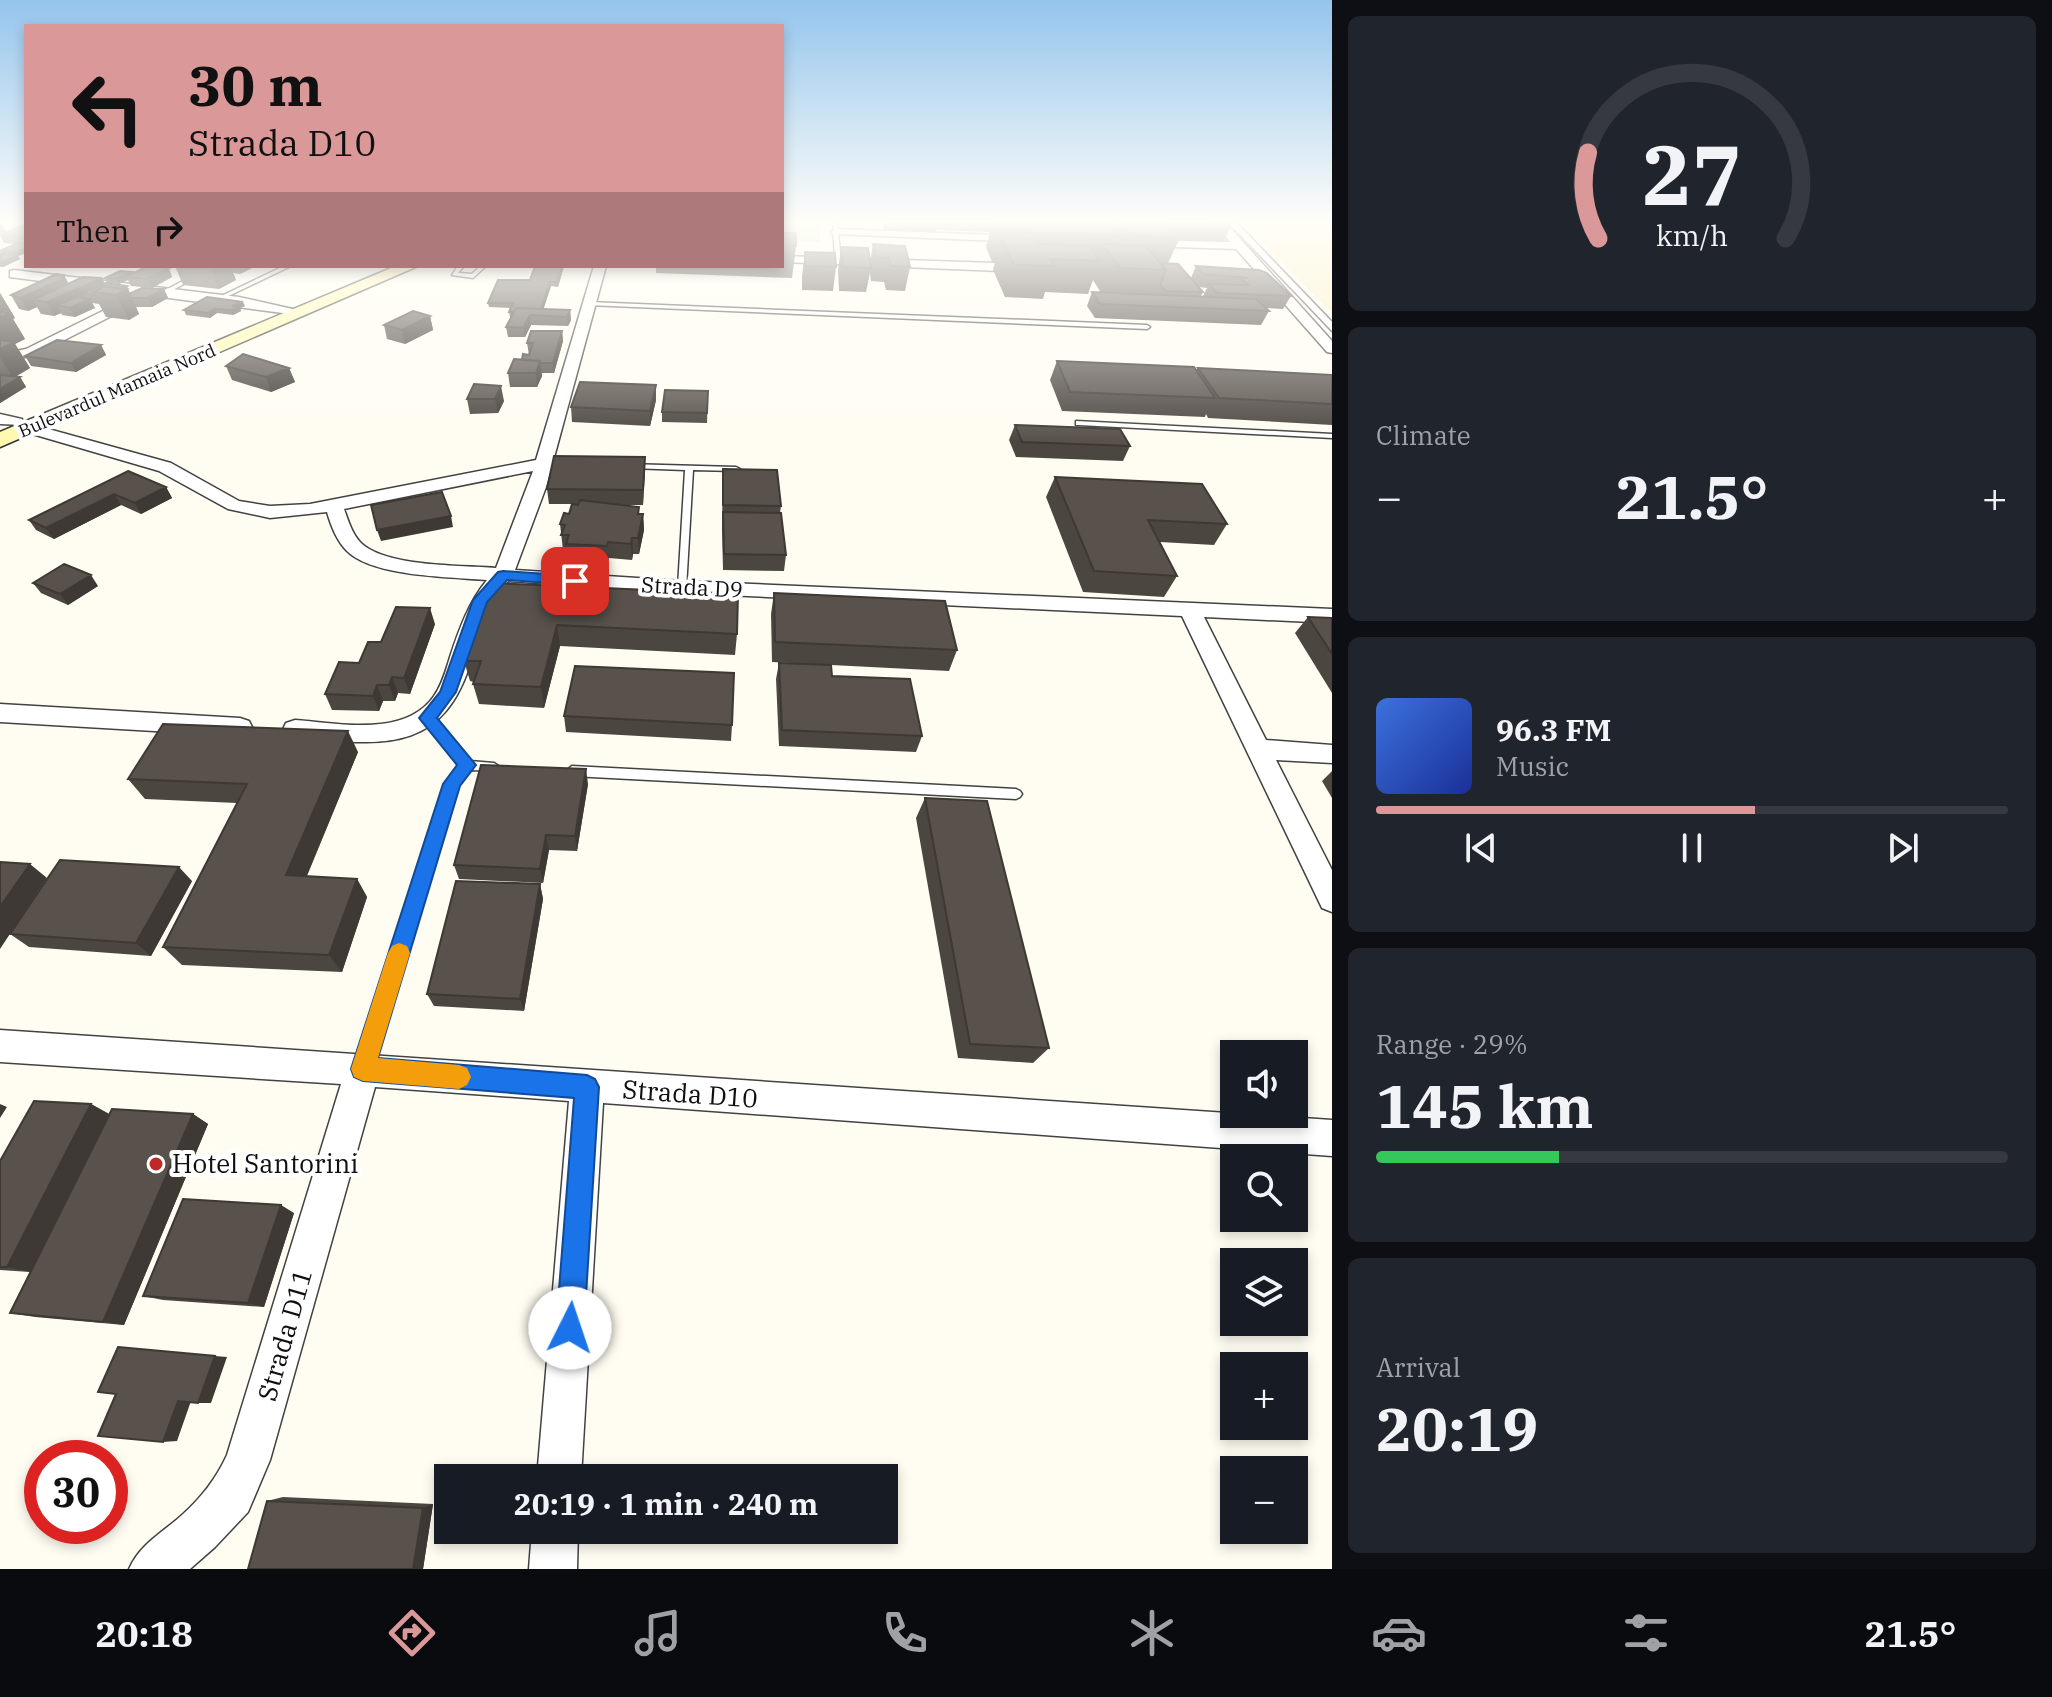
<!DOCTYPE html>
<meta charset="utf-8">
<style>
:root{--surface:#171b24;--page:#20242c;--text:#f1f3f6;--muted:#9ea1a6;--line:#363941;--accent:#da9899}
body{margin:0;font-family:"IBM Plex Serif",serif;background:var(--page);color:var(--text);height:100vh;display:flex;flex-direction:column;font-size:30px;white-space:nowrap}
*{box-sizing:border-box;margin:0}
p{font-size:26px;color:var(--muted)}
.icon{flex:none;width:44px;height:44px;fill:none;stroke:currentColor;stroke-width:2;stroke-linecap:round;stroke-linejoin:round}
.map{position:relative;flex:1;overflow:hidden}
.sheet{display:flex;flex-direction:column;gap:16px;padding:16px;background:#0d0f14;width:720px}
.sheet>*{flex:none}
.guide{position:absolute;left:24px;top:24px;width:760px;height:244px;border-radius:0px;box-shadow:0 4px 12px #0003;background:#da9899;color:#111;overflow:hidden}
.tools{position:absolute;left:1220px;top:1040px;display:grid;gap:16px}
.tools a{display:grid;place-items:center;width:88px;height:88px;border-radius:0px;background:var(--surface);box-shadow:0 4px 12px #0003;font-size:40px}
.speed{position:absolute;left:24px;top:1440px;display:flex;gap:16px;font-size:40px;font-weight:700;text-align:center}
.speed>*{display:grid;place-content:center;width:104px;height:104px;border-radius:50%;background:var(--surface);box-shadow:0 4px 12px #0003;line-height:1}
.speed .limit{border:12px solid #d22;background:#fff;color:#111}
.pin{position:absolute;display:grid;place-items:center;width:68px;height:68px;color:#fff;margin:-34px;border-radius:16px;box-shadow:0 4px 12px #0006}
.me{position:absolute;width:88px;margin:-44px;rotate:4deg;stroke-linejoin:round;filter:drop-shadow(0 0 6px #0008)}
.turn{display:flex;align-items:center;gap:28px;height:168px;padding:0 32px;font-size:36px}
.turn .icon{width:104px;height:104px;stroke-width:2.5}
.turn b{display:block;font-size:56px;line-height:68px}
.then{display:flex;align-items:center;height:76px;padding:0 32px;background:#0003;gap:16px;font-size:30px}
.big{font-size:60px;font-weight:700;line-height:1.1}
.sheet .card{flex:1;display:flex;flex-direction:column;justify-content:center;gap:12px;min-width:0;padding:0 28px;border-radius:12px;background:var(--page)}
.sheet .dial{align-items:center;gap:0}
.dial svg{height:208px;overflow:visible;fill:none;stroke:var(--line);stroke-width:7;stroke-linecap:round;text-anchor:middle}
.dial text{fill:var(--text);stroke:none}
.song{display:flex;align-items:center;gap:24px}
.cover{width:96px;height:96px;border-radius:12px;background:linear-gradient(135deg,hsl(220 70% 55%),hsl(230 70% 35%))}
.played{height:8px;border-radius:4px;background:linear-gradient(90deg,var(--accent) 60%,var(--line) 60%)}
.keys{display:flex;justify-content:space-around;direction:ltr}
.heat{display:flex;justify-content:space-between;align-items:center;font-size:44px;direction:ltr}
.charge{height:12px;border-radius:6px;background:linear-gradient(90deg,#34c759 29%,var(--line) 0)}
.trip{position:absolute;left:434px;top:1464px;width:464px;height:80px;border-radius:0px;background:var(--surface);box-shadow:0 4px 12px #0003;font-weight:700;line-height:80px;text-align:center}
.dock{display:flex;height:128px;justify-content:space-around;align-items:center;background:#090b0e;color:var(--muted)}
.dock .icon{width:56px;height:56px}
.dock .active{color:var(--accent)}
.dock b{font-size:36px;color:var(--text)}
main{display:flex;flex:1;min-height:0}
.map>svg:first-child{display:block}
</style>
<main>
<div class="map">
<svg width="1332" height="1569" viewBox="0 0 1332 1569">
<rect width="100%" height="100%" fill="#fffdf2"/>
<!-- green -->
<path fill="#d1e9bb" d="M782 223H820V242L782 240Z"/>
<!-- sand -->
<path fill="#faf0bf" d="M1242 223H1332V313Z"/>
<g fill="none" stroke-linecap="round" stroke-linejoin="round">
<defs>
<path id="service" d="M833 223H837L841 261 838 263 835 261Z
M211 266H218L165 294 160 293Z
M284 266H291L220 300 215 299Z
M458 266H464L458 273 472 274 480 266H486L473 278 452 275Z
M589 302 1147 325 1150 327 1147 329 587 305Z
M1076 421 1332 434V438L1079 425H1076Z
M627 464 736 467 740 469 736 471 693 470 686 589H680L678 587 685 470 630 468 626 466Z
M427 714 431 715 470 761 494 763 500 767 494 771 470 770 457 786 371 1069 369 1075 363 1077 357 1075 355 1069 446 784 460 765 423 721 421 718 423 715Z
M572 766 1016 789 1020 791 1022 794 1020 797 1016 799 572 776 566 771Z"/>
<path id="pedestrian" d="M1229 223H1237L1332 322V331Z"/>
<path id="minor" d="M1215 223H1226L1332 341V353L1327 352 1236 249 1144 246 1138 243 1144 240 1230 242Z
M836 229 1025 236 1031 239 1025 242 832 234 831 232Z
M782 256 1026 264 1032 268 1026 272 782 262Z
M594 266H606L546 487 515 570 683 581 1332 609V623L1204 617 1266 740 1332 745V763L1276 760 1332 870V912L1322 908 1182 616 683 593 508 581C488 603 480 631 472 658 443 757 380 744 295 738L286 735 283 729 286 723 295 720C338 723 405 738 434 696 442 685 446 670 450 657 459 629 469 602 487 580 452 577 373 577 347 551 337 541 331 526 327 512L270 518 228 509 159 471 22 431V425L0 424V414L22 419V425H34L171 463 239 501 270 506 310 504 536 460ZM533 471 496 568C461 565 386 567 361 543 352 534 348 520 344 509Z
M14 270 239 297 297 310 290 314 10 277V271Z
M137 294 143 298 141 301 35 355 0 362V354L26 349Z
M0 704 240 718 249 721 252 727 249 733 240 736 0 722Z
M0 1030 1332 1120V1156L603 1103 581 1478H537L569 1101 375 1087 270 1460 248 1512 215 1547 190 1569H129C140 1544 162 1533 182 1515 201 1498 216 1479 227 1455L341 1084 0 1062Z
M532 1530H578L577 1569H529Z"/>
<path id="secondary" d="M396 266H418L0 447V432Z"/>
</defs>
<!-- service casing -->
<use href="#service" stroke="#424242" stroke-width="3"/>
<!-- pedestrian casing -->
<use href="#pedestrian" stroke="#424242" stroke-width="3"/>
<!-- minor casing -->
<use href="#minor" stroke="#424242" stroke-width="3"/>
<!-- secondary casing -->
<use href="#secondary" stroke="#313131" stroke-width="3"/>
<!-- service -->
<use href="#service" fill="#fff" fill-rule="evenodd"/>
<!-- pedestrian -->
<use href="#pedestrian" fill="#fff" fill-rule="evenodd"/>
<!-- minor -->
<use href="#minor" fill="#fff" fill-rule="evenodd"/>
<!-- secondary -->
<use href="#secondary" fill="#fef9ae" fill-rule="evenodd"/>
</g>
<!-- wall -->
<path fill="#4c4641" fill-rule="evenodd" d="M883 223H1115L1118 226 1119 223H1232L1224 241 1179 240 1168 263 1191 278 1196 266 1259 270 1291 296 1283 309 1266 308 1269 311 1261 325 1095 318 1087 306 1092 292 1101 293 1093 280 1088 294 1045 292 1043 299 1005 297 993 270 995 262H992L986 247 990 232 937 230 936 228 935 232 884 230ZM1198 287 1207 288 1203 296H1201L1203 292Z
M26 224V253L18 256 20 259 3 267H0V254H1L0 250 15 244 4 243 0 235Z
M782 233 796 246 792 278 656 273V266H782Z
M873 244 910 267 905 291 886 290 884 282 871 281 870 273 866 292 839 291 838 271 841 247 870 263Z
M805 252 836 267 833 291 802 290V276Z
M140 266H210L252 268 240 274 233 273 236 280 219 289 183 285 175 266 169 269 172 277 152 288 131 286 128 280 119 284 107 283 105 278 133 274 141 269Z
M526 266H564L558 287 551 286 543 309 570 310 571 320 568 326 531 325 525 337H508L506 327 512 317H510L509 312 511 308 489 307 488 303 530 280 535 267Z
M105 283 131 294 164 289 168 298 152 307H136L139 314 129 320 106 317 99 304 92 303 95 308 75 317 62 315 61 313 54 316 41 314 37 307 28 311 19 309 11 295 68 284Z
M0 293 15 318 13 319 25 339 15 344 30 368 15 377H20L26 387 0 403Z
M245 306 240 308 241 311 233 315 217 313 210 318 186 315 184 310Z
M430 316 433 330 405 344 387 339 384 325Z
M562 331 563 341 554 373H542V376L537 387H510L508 373 522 360 529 355 527 343Z
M101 345 106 355 76 372 31 366 25 356Z
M1057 361 1196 370 1198 368 1332 375V425L1208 418 1206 414 1205 417 1062 411 1050 380Z
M226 366 289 368 295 382 271 392 232 380Z
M474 384 504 401 498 413 470 414 467 399Z
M656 385V400L650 426 572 422 571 407Z
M708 391 707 423 662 422V412Z
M1015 425 1130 446 1123 461 1016 457 1009 440Z
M645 457 643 505H624L640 514H643L644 530 639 554H633L632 560 609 558 608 562 568 560 567 551 563 550 560 524 569 514 572 504H549L547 489Z
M723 469 781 506 780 513 786 555 784 571 723 570 722 528Z
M128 471 166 487 172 498 141 514 121 505 54 539 36 530 29 520Z
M1055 477 1227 524 1214 545 1160 542 1177 576 1164 597 1083 592 1046 497Z
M33 583 98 586 68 605 41 593Z
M492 583 737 634 735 655 560 646 544 708 479 704 473 684 474 682 470 681 464 661Z
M774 593 957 650 949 671 831 665 832 676 922 736 916 752 779 746 776 679 779 663 811 664 772 662 771 614Z
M1308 617 1332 618V693L1295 633Z
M435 624 410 694 398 693 395 701H383L379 711 332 710 325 694 381 642Z
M564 716 732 725 731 741 566 732Z
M358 752 307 876 357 879 367 897 342 972 182 965 163 947 237 803 145 799 128 779Z
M1332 771V798L1322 781Z
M588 784 577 851 549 850 543 883 459 879 454 865Z
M925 798 1049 1048 1033 1063 958 1058 916 818Z
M192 881 151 956 29 947 10 934Z
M540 884 543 899 524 1011 434 1006 427 994Z
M91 1104 109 1114H193L208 1124 124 1325 35 1317 10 1313 30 1272 0 1270V1161Z
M294 1213 264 1307 163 1300 143 1296Z
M283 1497 433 1504 423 1569H248L267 1501Z"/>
<!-- shaded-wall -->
<path fill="#3e3935" d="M1 223 6 231 0 234V224Z
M26 248V253L18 256 16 252Z
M17 255 20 259 3 267 1 263Z
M160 266H175L169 269 172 277 152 288 148 279 162 271Z
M210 266H230L236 280 219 289Z
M245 266H252V268L240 274 239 270Z
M562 266H564L558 287 557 282Z
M132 272 134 277H127L128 280 119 284 117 279Z
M64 275 71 288 102 278 109 291 83 293 87 301 90 299 95 308 75 317 70 308 57 305 61 313 54 316 47 302 33 300 37 307 28 311 20 298Z
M550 282 551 286 541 317 540 312Z
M127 286 139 314 129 320 116 295 110 294Z
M164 289 168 298 152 307 147 298Z
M0 293 15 318 13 319 25 339 15 344 30 368 13 378 0 357Z
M243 302 245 306 240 308 241 311 233 315 231 310 232 306Z
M215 309 217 313 210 318 208 313Z
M570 310 571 320 568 326 567 317Z
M530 315 531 325 525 337 523 328Z
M430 316 433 330 405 344 402 330Z
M562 331 563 341 554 373 553 363Z
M101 345 106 355 76 372 71 363Z
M540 361 542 376 537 387 536 373Z
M289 368 295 382 271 392 266 377Z
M20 377 26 387 0 403V389Z
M656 385V400L650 426V411Z
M501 386 504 401 498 413 495 399Z
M645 457V472L643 505V490Z
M166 487 172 498 141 514 135 503Z
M114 494 121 505 54 539 46 528Z
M643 514 644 530 639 554 638 538Z
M451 516 453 527 381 541 377 530Z
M632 538 633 554 632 560 631 544Z
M91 575 98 586 68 605 60 594Z
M430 608 435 624 410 694 404 678Z
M557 625 560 646 544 708 541 687Z
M392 677 398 693 395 701 389 685Z
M377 685 383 701 379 711 373 696Z
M348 731 358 752 299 894 286 875Z
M586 769 588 784 577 851 575 836Z
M546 835 549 850 543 883 540 869Z
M30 864 47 878 0 949V907Z
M179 867 192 881 151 956 136 943Z
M357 879 367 897 342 972 329 955Z
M540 884 543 899 524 1011 520 999Z
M0 1104 7 1107 0 1118Z
M91 1104 109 1114 31 1272 7 1267Z
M193 1114 208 1124 124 1325 103 1322Z
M281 1205 294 1213 264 1307 248 1303Z
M215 1356 227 1357 211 1403H198Z
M178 1401H191L177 1441 163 1442Z
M433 1504 423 1569H413L423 1508Z"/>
<!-- building -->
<path fill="#58514c" stroke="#3e3935" stroke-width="2" d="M997 223H1115L1125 235 1001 231Z
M1121 223H1166L1180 237 1132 236Z
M26 224V237L0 235Z
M782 233H796V246H782Z
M1002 238 1037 240 1040 244 1090 246 1100 261 1050 259 1054 266 1014 265Z
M18 243H26V248L16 252 0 251Z
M873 244 905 246 910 267 891 266 889 258 876 257Z
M1102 244 1146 246 1166 270 1120 268Z
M841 247 868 248 871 268 843 267Z
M805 252 835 253 836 267 805 266Z
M0 254 17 255 1 263Z
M1160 263 1178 264 1203 292 1165 291 1160 284 1166 270Z
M147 266 169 268 148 279 127 277Z
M232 266H245L239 270 232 269Z
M535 266H562L557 282H550L541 309 516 308 514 312H509L513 303H488L498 280H530Z
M1196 266 1259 270 1267 273 1291 296 1217 293 1209 284 1248 285 1240 277 1248 278 1203 274Z
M120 271 132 272 117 279 105 278Z
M56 274 64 275 63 279 20 298 11 295Z
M83 277 102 278 47 302 33 300Z
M106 283 127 286 121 289 104 286 93 292 95 295 83 293Z
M104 286 127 289 116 295 93 292Z
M142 288 164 289 147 298H131L129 294Z
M1092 292 1256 299 1269 311 1100 304Z
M77 297 90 299 70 308 57 305Z
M207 297 243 302 232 306 240 307 231 310 215 309 208 313 184 310Z
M516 308 570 310 567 317 530 315 523 328 506 327Z
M413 311 430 316 402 330 384 325Z
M0 312 10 313 0 317Z
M531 331H562L553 363H539L540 361 522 360 523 354 529 355 533 343H527Z
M0 340 14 342 0 349Z
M57 340 101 345 71 363 25 356Z
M243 354 289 368 266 377 226 366Z
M514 359 540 361 536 373H508Z
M1057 361 1194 367 1215 398 1070 392Z
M1198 368 1332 375V404L1219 398Z
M0 375 20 377 0 389Z
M580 382 656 385 650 411 571 407Z
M474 384 501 386 495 399H467Z
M665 390 708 391 707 413 662 412Z
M1015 425 1120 429 1130 446 1022 442Z
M554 456 645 457 643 490 547 489Z
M723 469 777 470 781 506 723 505Z
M128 471 166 487 135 503 114 494 46 528 29 520Z
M1055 477 1202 484 1227 524 1148 520 1177 576 1094 571Z
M442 492 451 516 377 530 371 505Z
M580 500 639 507 638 514H643L638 538H632L631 544 608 542 607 546 566 544 569 535H561L565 525 560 524 564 513 569 514 572 504 578 505Z
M723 512 781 513 786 555 724 554Z
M64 564 91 575 60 594 33 583Z
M492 583 738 594 737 634 557 625 541 687 473 684 481 661H464Z
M774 593 945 601 957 650 775 642Z
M396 607 430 608 404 678 392 677 389 685H377L373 696 325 694 339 662 359 663 368 642H381Z
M1308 617 1332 618V654Z
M779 663 831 665 832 676 910 679 922 736 782 730Z
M575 666 734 673 732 725 564 716Z
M163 724 348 731 286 875 357 879 329 955 163 947 247 784 128 779Z
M481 765 586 769 575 836 546 835 540 869 454 865Z
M925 798 987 801 1049 1048 970 1044Z
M60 860 179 867 136 943 10 934Z
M0 862 30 864 0 907Z
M456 881 540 884 520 999 427 994Z
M34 1101 91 1104 7 1267H0V1161Z
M112 1109 193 1114 103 1322 10 1313Z
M183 1199 281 1205 248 1303 143 1296Z
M118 1347 215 1356 198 1403 178 1401 163 1442 98 1436 116 1394 98 1392Z
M267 1501 423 1508 413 1569H248Z"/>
<!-- sky -->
<linearGradient id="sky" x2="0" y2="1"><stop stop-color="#94c4ed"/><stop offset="0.5" stop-color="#fffef9"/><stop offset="1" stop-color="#fffef9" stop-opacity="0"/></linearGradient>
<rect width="1332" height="442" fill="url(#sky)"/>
<!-- route -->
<path fill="#1a73e8" stroke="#114b97" stroke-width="2" d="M503 571 575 576 582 581 575 585 507 580 487 602 456 692 437 718 476 765 460 786 378 1058 587 1075 595 1079 599 1087 584 1328 580 1338 570 1342 560 1338 556 1328 574 1098 363 1081 354 1077 351 1069 443 784 457 765 419 718 440 692 473 600 498 572Z"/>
<!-- slow -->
<path fill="#f59e0b" d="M399 943 407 946 410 953 378 1058 459 1065 467 1068 471 1077 467 1085 459 1089 363 1081 354 1077 351 1069 388 953 392 946Z"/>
<!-- markers -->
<circle fill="#be2928" stroke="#fff" stroke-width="3" cx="156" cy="1164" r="8"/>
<g text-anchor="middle" stroke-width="8" stroke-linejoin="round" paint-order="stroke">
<!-- far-street labels -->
<g font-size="18" fill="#0f0f0f" stroke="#fff">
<text transform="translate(117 391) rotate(-23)" y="6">Bulevardul Mamaia Nord</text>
</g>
<!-- street labels -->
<g font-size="22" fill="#0f0f0f" stroke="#fff">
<text transform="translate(692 587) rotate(3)" y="8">Strada D9</text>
</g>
<!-- near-street labels -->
<g font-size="26" fill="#0f0f0f" stroke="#fff">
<text transform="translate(690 1094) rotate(4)" y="9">Strada D10</text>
<text transform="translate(285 1335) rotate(-74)" y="9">Strada D11</text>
</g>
<!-- near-poi labels -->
<g font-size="26" fill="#0f0f0f" stroke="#fff" text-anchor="start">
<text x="172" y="1173">Hotel Santorini</text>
</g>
</g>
</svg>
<div class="tools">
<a><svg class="icon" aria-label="sound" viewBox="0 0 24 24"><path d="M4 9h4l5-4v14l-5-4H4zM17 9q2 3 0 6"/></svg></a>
<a><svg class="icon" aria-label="search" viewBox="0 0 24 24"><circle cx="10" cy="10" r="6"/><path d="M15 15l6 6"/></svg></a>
<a><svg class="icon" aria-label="layers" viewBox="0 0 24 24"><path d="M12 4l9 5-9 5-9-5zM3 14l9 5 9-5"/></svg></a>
<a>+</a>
<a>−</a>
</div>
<div class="speed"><div class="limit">30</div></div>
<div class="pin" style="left:575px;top:581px;background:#d93025"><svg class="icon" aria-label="arrive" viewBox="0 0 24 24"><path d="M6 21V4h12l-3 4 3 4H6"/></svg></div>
<svg class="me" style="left:570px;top:1328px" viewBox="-20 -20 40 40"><circle r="19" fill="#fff"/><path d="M0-13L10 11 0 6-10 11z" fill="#1a73e8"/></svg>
<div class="trip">20:19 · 1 min · 240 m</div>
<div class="guide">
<div class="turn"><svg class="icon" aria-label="left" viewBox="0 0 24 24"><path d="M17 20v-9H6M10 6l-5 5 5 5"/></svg><div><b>30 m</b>Strada D10</div></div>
<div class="then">Then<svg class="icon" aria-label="right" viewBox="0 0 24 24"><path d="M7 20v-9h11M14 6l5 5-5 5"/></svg></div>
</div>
</div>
<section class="sheet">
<div class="card dial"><svg viewBox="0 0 100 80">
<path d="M14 69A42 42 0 1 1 86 69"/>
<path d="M14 69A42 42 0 0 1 10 36" stroke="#da9899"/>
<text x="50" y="56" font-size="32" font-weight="700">27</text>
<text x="50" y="72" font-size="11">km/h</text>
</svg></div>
<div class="card"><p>Climate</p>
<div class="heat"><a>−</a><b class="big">21.5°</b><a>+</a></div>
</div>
<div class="card">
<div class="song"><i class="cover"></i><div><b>96.3 FM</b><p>Music</p></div></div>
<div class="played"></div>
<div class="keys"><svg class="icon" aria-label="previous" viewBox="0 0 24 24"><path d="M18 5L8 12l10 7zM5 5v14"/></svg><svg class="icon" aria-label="pause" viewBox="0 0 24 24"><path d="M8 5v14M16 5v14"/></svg><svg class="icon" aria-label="next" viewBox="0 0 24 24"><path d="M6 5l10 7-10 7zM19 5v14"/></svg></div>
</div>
<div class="card"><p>Range · 29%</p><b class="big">145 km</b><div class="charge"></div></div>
<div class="card"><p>Arrival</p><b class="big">20:19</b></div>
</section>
</main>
<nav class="dock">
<b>20:18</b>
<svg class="icon active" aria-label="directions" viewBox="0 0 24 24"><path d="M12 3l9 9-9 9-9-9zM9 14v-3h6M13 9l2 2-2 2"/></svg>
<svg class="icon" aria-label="music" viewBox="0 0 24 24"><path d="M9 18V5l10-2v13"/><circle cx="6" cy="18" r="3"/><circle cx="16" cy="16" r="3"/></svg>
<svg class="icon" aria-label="phone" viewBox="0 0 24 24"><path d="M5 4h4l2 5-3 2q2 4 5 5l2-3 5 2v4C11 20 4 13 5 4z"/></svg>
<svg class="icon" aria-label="climate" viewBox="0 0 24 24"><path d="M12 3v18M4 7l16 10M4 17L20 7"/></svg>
<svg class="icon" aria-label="car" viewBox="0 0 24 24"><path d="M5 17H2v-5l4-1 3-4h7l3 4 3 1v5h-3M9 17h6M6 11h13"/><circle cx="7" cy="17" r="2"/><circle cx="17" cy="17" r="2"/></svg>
<svg class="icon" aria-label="filters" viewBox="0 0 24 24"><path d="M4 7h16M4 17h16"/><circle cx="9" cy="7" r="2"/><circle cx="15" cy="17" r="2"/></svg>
<b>21.5°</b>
</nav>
